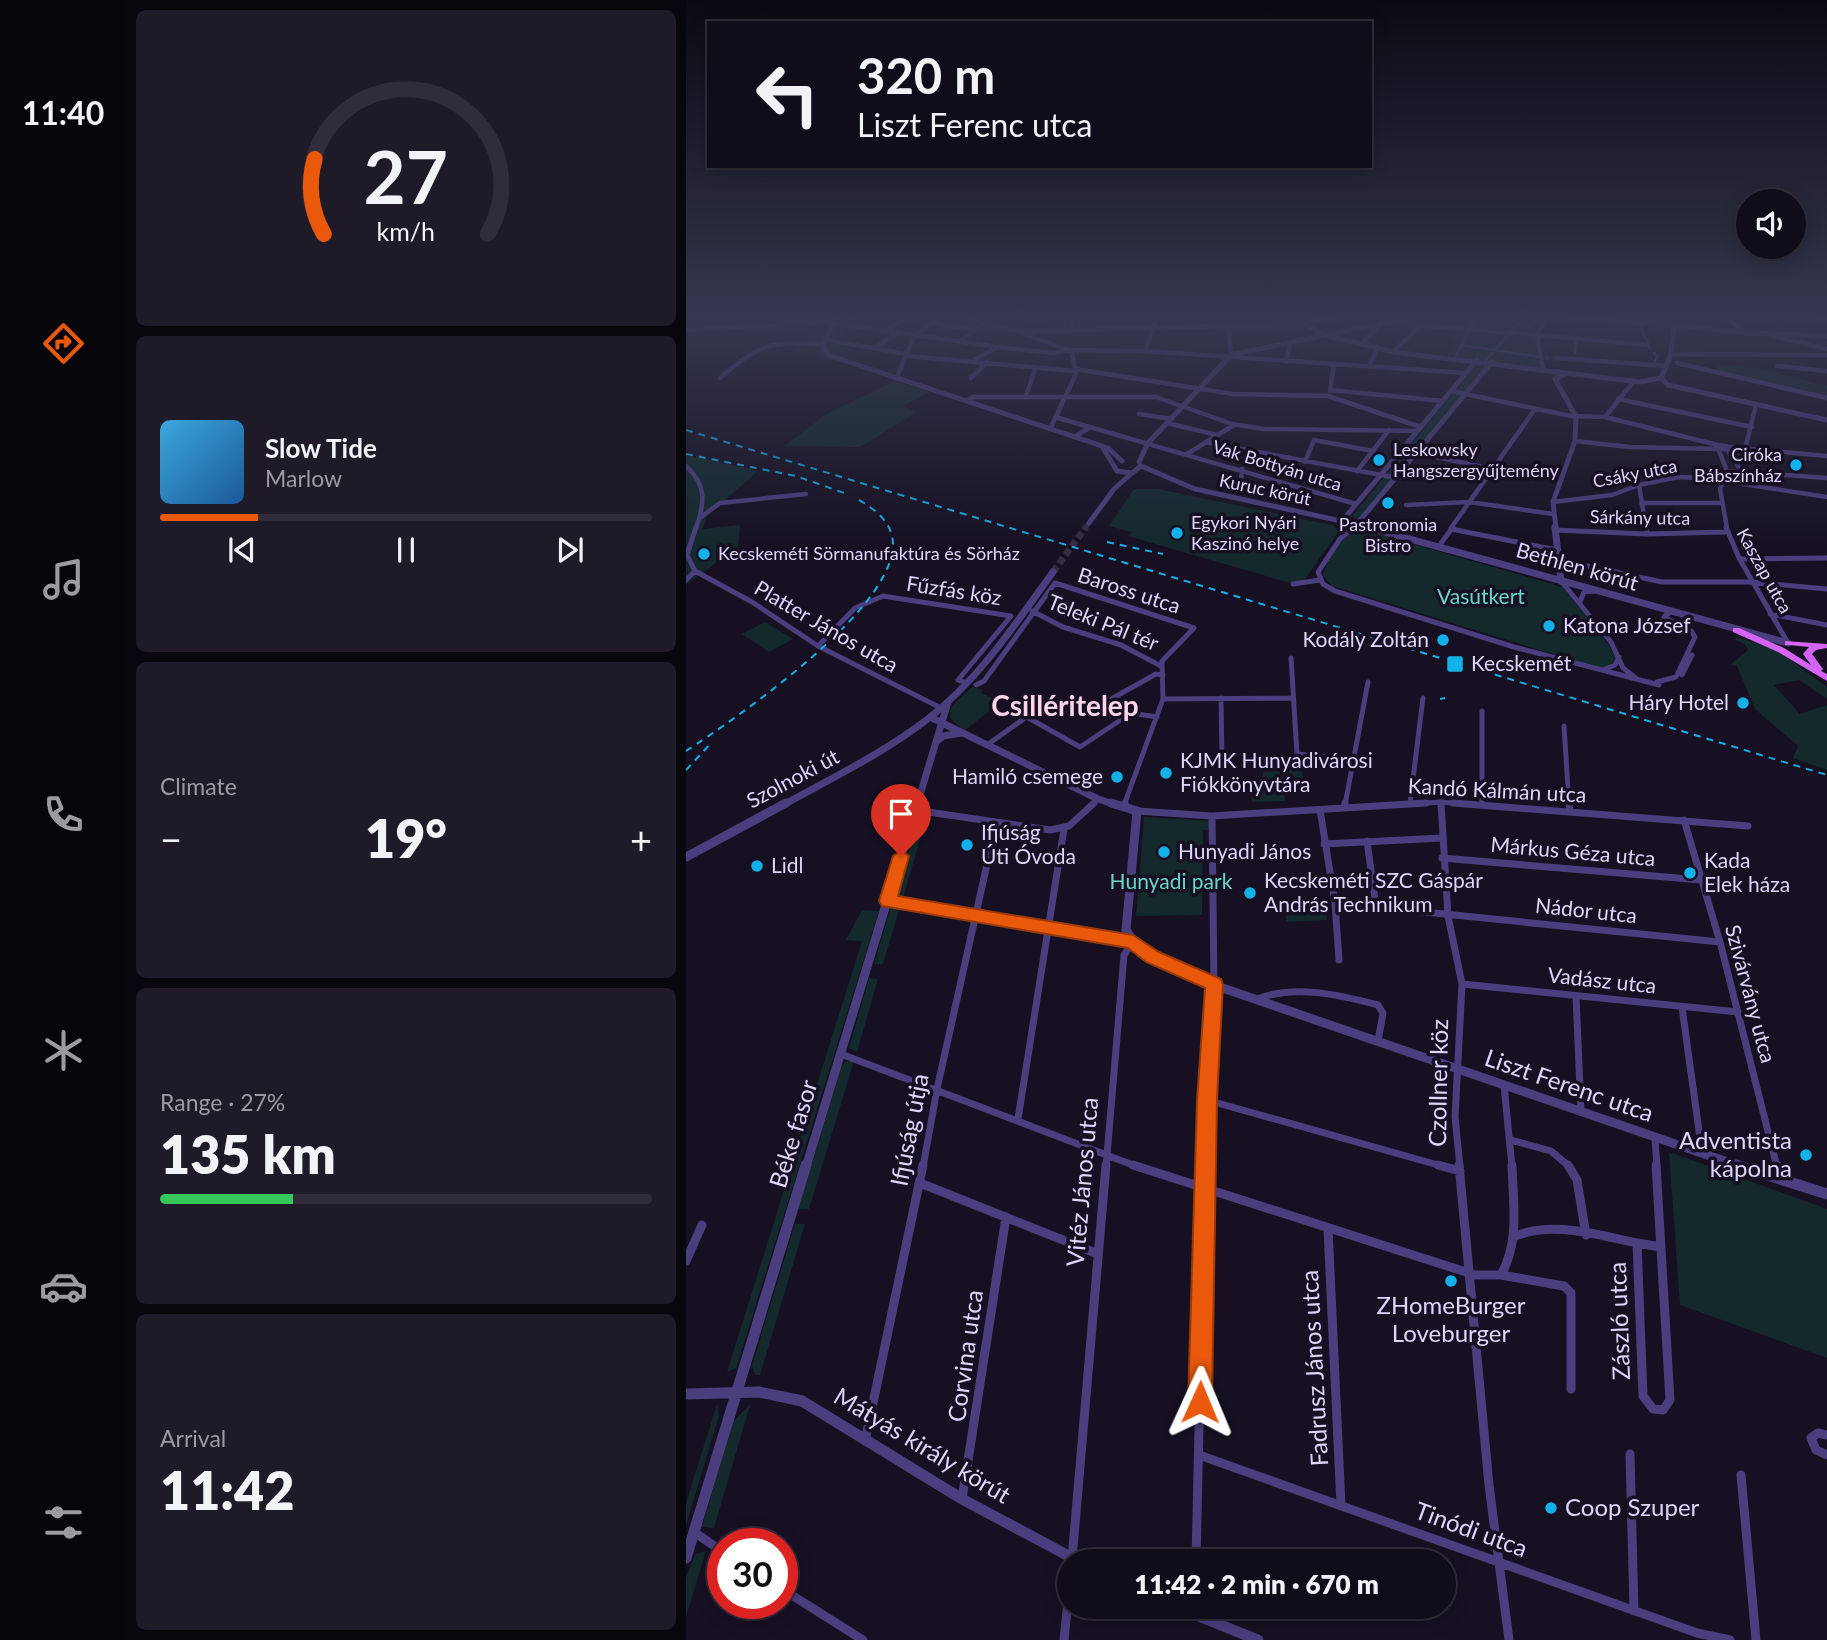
<!DOCTYPE html>
<meta charset="utf-8">
<style>
:root{--surface:#100c1a;--page:#1e1a27;--text:#f1f3f6;--muted:#9c9ba2;--line:#302c39;--accent:#ea580c}
body{margin:0;font-family:Lato,sans-serif;background:var(--page);color:var(--text);height:100vh;display:flex;flex-direction:column;font-size:26px;white-space:nowrap}
*{box-sizing:border-box;margin:0}
p{font-size:23px;color:var(--muted)}
.icon{flex:none;width:38px;height:38px;fill:none;stroke:currentColor;stroke-width:2;stroke-linecap:round;stroke-linejoin:round}
.map{position:relative;flex:1;overflow:hidden}
.drawer{display:flex;flex-direction:column;gap:10px;padding:10px;background:#09070e;width:560px}
.drawer>*{flex:none}
.banner{position:absolute;left:21px;top:21px;width:665px;height:147px;border-radius:0px;box-shadow:0 4px 18px #0003,0 0 0 2px var(--line);background:#100c1a;color:var(--text);overflow:hidden}
.controls{position:absolute;left:1050px;top:189px;display:grid;gap:14px}
.controls a{display:grid;place-items:center;width:70px;height:70px;border-radius:50%;background:var(--surface);box-shadow:0 4px 18px #0003,0 0 0 2px var(--line);font-size:35px}
.speed{position:absolute;left:21px;top:1528px;display:flex;gap:14px;font-size:35px;font-weight:700;text-align:center}
.speed>*{display:grid;place-content:center;width:91px;height:91px;border-radius:50%;background:var(--surface);box-shadow:0 4px 18px #0003,0 0 0 2px var(--line);line-height:1}
.speed .limit{border:10px solid #d22;background:#fff;color:#111}
.pin{position:absolute;display:grid;place-items:center;width:60px;height:60px;color:#fff;margin:-72px -30px;border-radius:50% 50% 50% 0;rotate:-45deg;box-shadow:0 0 7px #0007}
.pin .icon{rotate:45deg}
.me{position:absolute;width:77px;margin:-38px;rotate:1deg;stroke-linejoin:round;filter:drop-shadow(0 0 5px #0008)}
.turn{display:flex;align-items:center;gap:24px;height:147px;padding:0 35px;font-size:32px}
.turn .icon{width:91px;height:91px;stroke-width:2.5}
.turn b{display:block;font-size:49px;line-height:60px}
.big{font-size:52px;font-weight:800;line-height:1.1}
.drawer .widget{flex:1;display:flex;flex-direction:column;justify-content:center;gap:10px;min-width:0;padding:0 24px;border-radius:10px;background:var(--page)}
.drawer .dial{align-items:center;gap:0}
.dial svg{height:182px;overflow:visible;fill:none;stroke:var(--line);stroke-width:7;stroke-linecap:round;text-anchor:middle}
.dial text{fill:var(--text);stroke:none}
.song{display:flex;align-items:center;gap:21px}
.cover{width:84px;height:84px;border-radius:10px;background:linear-gradient(135deg,hsl(200 70% 55%),hsl(210 70% 35%))}
.played{height:7px;border-radius:4px;background:linear-gradient(90deg,var(--accent) 20%,var(--line) 20%)}
.keys{display:flex;justify-content:space-around;direction:ltr}
.heat{display:flex;justify-content:space-between;align-items:center;font-size:38px;direction:ltr}
.charge{height:10px;border-radius:5px;background:linear-gradient(90deg,#34c759 27%,var(--line) 0)}
.trip{position:absolute;left:371px;top:1549px;width:399px;height:70px;border-radius:35px;background:var(--surface);box-shadow:0 4px 18px #0003,0 0 0 2px var(--line);font-weight:800;line-height:70px;text-align:center}
main{display:flex;flex:1;min-height:0}
.dock{display:flex;flex-direction:column;width:126px;justify-content:space-around;align-items:center;background:#06050a;color:var(--muted)}
.dock .icon{width:49px;height:49px}
.dock .active{color:var(--accent)}
.dock b{font-size:32px;color:var(--text)}
.map>svg:first-child{display:block}
</style>
<main>
<nav class="dock">
<b>11:40</b>
<svg class="icon active" aria-label="directions" viewBox="0 0 24 24"><path d="M12 3l9 9-9 9-9-9zM9 14v-3h6M13 9l2 2-2 2"/></svg>
<svg class="icon" aria-label="music" viewBox="0 0 24 24"><path d="M9 18V5l10-2v13"/><circle cx="6" cy="18" r="3"/><circle cx="16" cy="16" r="3"/></svg>
<svg class="icon" aria-label="phone" viewBox="0 0 24 24"><path d="M5 4h4l2 5-3 2q2 4 5 5l2-3 5 2v4C11 20 4 13 5 4z"/></svg>
<svg class="icon" aria-label="climate" viewBox="0 0 24 24"><path d="M12 3v18M4 7l16 10M4 17L20 7"/></svg>
<svg class="icon" aria-label="car" viewBox="0 0 24 24"><path d="M5 17H2v-5l4-1 3-4h7l3 4 3 1v5h-3M9 17h6M6 11h13"/><circle cx="7" cy="17" r="2"/><circle cx="17" cy="17" r="2"/></svg>
<svg class="icon" aria-label="filters" viewBox="0 0 24 24"><path d="M4 7h16M4 17h16"/><circle cx="9" cy="7" r="2"/><circle cx="15" cy="17" r="2"/></svg>
</nav>
<section class="drawer">
<div class="widget dial"><svg viewBox="0 0 100 80">
<path d="M14 69A42 42 0 1 1 86 69"/>
<path d="M14 69A42 42 0 0 1 10 36" stroke="#ea580c"/>
<text x="50" y="56" font-size="32" font-weight="700">27</text>
<text x="50" y="72" font-size="11">km/h</text>
</svg></div>
<div class="widget">
<div class="song"><i class="cover"></i><div><b>Slow Tide</b><p>Marlow</p></div></div>
<div class="played"></div>
<div class="keys"><svg class="icon" aria-label="previous" viewBox="0 0 24 24"><path d="M18 5L8 12l10 7zM5 5v14"/></svg><svg class="icon" aria-label="pause" viewBox="0 0 24 24"><path d="M8 5v14M16 5v14"/></svg><svg class="icon" aria-label="next" viewBox="0 0 24 24"><path d="M6 5l10 7-10 7zM19 5v14"/></svg></div>
</div>
<div class="widget"><p>Climate</p>
<div class="heat"><a>−</a><b class="big">19°</b><a>+</a></div>
</div>
<div class="widget"><p>Range · 27%</p><b class="big">135 km</b><div class="charge"></div></div>
<div class="widget"><p>Arrival</p><b class="big">11:42</b></div>
</section>
<div class="map">
<svg width="1141" height="1640" viewBox="0 0 1141 1640">
<rect width="100%" height="100%" fill="#161022"/>
<!-- green -->
<path fill="#13292c" d="M144 317H174L151 330 159 333 146 343 166 349 154 355 160 364 133 357 130 349 123 347 114 352 105 350 141 328Z
M777 317 861 318 851 335 853 368 761 356 765 346H769L771 341 767 340Z
M793 362H799L800 366 671 521 668 520 667 515Z
M1032 365 1072 368 1141 386V398L1033 372Z
M209 381 244 392 217 406 231 412 174 447 98 446 141 414Z
M0 455 72 471 21 516 16 529 54 525 52 546 0 585Z
M448 489H472L646 525 654 530 614 586 442 536 446 532 423 526Z
M675 529 876 587 916 635 931 660 920 667 912 668 646 586 637 576C640 560 659 532 675 529Z
M79 622 107 639 83 652 56 634Z
M1051 637 1092 651 1141 687V699L1113 680 1088 685 1114 714 1141 705V770L1107 758 1112 746 1069 709 1051 666 1044 665 1062 650 1059 644 1047 639Z
M286 687 297 690 295 693 315 702 279 730C250 713 268 705 286 687Z
M577 768H616L617 782H577Z
M598 787 599 801 566 802 565 788Z
M233 816H241L216 901 208 899Z
M458 817 525 821V830H517L516 915 450 916Z
M639 903 641 920 600 922 599 904Z
M205 906 214 907 197 964H188Z
M176 910 193 911 50 1368 41 1372 176 941 160 940Z
M183 978 192 979 171 1052 163 1048Z
M161 1061H168L123 1209H112L156 1065Z
M983 1152 1141 1209V1358L994 1305Z
M109 1224H119L74 1375H69L66 1365Z
M31 1404 33 1416 0 1525V1503Z
M64 1405 28 1528 16 1527 47 1421Z
M20 1551 0 1617V1578L9 1554Z"/>
<g fill="none" stroke-linecap="round" stroke-linejoin="round">
<!-- minor-tunnel -->
<path stroke="#342d43" stroke-width="4.5" stroke-dasharray="4.5 2" stroke-linecap="butt" d="M859 358H871"/>
<!-- tertiary-tunnel-far1 -->
<path stroke="#342d43" stroke-width="5" stroke-dasharray="5 2.5" stroke-linecap="butt" d="M399 528 403 523"/>
<!-- tertiary-tunnel -->
<path stroke="#342d43" stroke-width="7" stroke-dasharray="7 3.5" stroke-linecap="butt" d="M367 572 400 527"/>
<!-- pedestrian -->
<path stroke="#4b3e7e" stroke-width="2.5" d="M832 324 846 327 852 319 839 317
M954 324 964 349
M781 329 819 333
M826 331 830 334 819 333Z
M826 331 839 317
M830 333 851 335 862 317
M775 345 854 357
M889 353 890 338
M968 353 972 356 969 361
M770 356 790 317
M799 361 822 335"/>
<!-- minor-far3 -->
<path stroke="#4b3e7e" stroke-width="4.5" d="M879 317 988 325
M1039 317 1060 333
M1127 317 1141 318
M160 322 172 317
M697 322 776 329
M148 323 311 347 367 353 380 351
M244 323 288 329H321
M542 325 545 355
M0 330 148 321
M385 330 387 317
M201 331 218 317
M331 331 382 350 459 351 780 373
M1076 333 1141 349
M639 335 694 324
M851 335 961 345
M851 335 857 370
M140 340 221 354
M272 342 299 323
M190 347 212 333
M459 351 471 317
M707 352 734 325
M984 354 1141 355
M220 356 389 371
M871 358 980 366
M289 359 310 348
M600 362 604 344
M991 363 1141 398
M1091 366 1141 371
M683 367 691 348
M389 369 547 394 642 396 735 427
M211 377 228 336 253 317
M34 378C76 342 84 342 138 344
M285 378 301 362
M644 390 757 401
M644 391 648 365
M765 391 885 416 919 417 1032 445
M340 396 349 369
M932 399 1066 427
M281 400 287 397H470L546 424 578 429 731 431
M453 414 486 419
M369 417 670 504
M919 417 948 381
M481 423 531 435
M364 429 390 374 386 353 382 350
M388 437 403 428
M889 441 944 447 1030 449
M519 442 711 478
M1031 445 1040 446 1043 450 1029 448Z
M1042 447 1141 456
M1059 449 1070 405
M1033 451 1041 471
M732 453 806 469
M501 454 548 425
M619 462 628 440 687 451
M0 466C21 485 19 503 10 528
M671 471 703 430
M1041 471 1056 472 1042 451
M1056 472 1141 478
M1037 481 1141 497
M555 483 556 469
M953 485 960 528
M867 502 926 495 953 485 992 477 1037 479
M955 503H1034
M720 505 783 502 867 514
M15 517 34 503 120 494
M666 528 671 524
M765 528 849 409
M1041 528 1034 489 1041 471"/>
<!-- minor-far2 -->
<path stroke="#4b3e7e" stroke-width="5" d="M10 527 1 555 9 571 66 602 132 646 255 708
M668 527 654 539 632 572 637 584 649 591 828 647 973 685
M960 527 961 534
M1040 527 1053 558 1102 643
M765 529 871 550
M868 530 961 534 1039 532
M753 546 767 527
M1056 559 1141 558
M873 560 976 582H1066L1141 589
M856 563 858 548
M0 580 9 571
M875 581 925 642 937 668 950 678
M607 584 634 580
M894 602 898 592 909 591
M346 611 377 627 435 645 475 666
M1084 614 1141 625
M132 646 169 608 197 596 325 616 272 680 281 683
M605 658 611 754 665 759
M917 670 929 665 933 657
M996 675 1006 655
M971 682 990 677 1009 637 1005 631 978 617 985 611
M290 685 298 681 369 583 508 628 476 661 477 699 438 805
M535 698 536 761
M477 699 607 698
M796 711V805
M339 716 394 747 445 713 471 717
M878 726 883 805
M301 745 360 703 391 715 400 713 470 674 477 675
M755 802V805
M724 803 737 698
M406 805 412 799
M659 805 682 682
M711 805 755 802 789 805"/>
<!-- minor-far1 -->
<path stroke="#4b3e7e" stroke-width="7" d="M755 803 762 916 776 984 769 1117 774 1167
M767 803 1062 826
M883 803 884 812
M437 807 439 803
M658 808 659 803
M229 810 364 830 383 826 408 803
M634 810 649 903 653 960
M451 811 526 816 740 803
M998 820 1034 942 1091 1167
M681 841 690 907
M638 844 756 838
M756 858 1015 880
M202 901 447 942 438 955 420 1167
M649 903 1034 942
M776 984 1052 1012
M890 996 895 1112
M571 999C609 984 654 995 692 1005L697 1013 692 1041
M996 1007 1016 1153
M155 1054 452 1167
M818 1085 826 1167
M521 1100 759 1167
M332 1119 378 829
M969 1139 971 1167
M825 1140 865 1151 884 1167
M237 1167 251 1089 310 824
M519 1167 528 985 526 816"/>
<!-- minor -->
<path stroke="#4b3e7e" stroke-width="9" d="M447 1165 783 1273
M752 1165 774 1171
M773 1165 803 1485 823 1640
M882 1165 891 1180 900 1235
M970 1165 984 1400 977 1410 967 1409 957 1396 951 1243 975 1247
M1091 1165 1094 1178
M234 1183 412 1254
M642 1229 655 1505
M827 1237C867 1220 910 1235 951 1243
M0 1261 16 1225
M783 1275H815L878 1286 885 1293V1389
M815 1275C834 1241 827 1203 826 1165
M1141 1435 1132 1433 1125 1438 1130 1450 1141 1455
M179 1441 237 1165
M944 1454 948 1611
M513 1455 1011 1633 1044 1640
M1055 1475 1070 1640
M276 1499 320 1217
M8 1532 37 1552
M386 1559 420 1165
M510 1561 519 1165
M96 1589 177 1640
M378 1640 383 1591"/>
<!-- tertiary-far3 -->
<path stroke="#4b3e7e" stroke-width="5" d="M150 317 137 346 142 355 422 448 436 461
M280 317 321 329 343 331 617 324 625 320 656 317
M617 324 639 335 707 352 954 382 975 378
M988 325 1060 333 1141 336
M683 346 679 340 701 317
M975 378 982 385 1141 420
M975 378 984 357 990 317
M417 448 431 471 446 473 455 466
M453 462 462 443 545 355 639 335
M455 466 509 489 687 528
M659 522 661 515 791 360
M403 523 428 489 446 473
M671 524 806 362
M870 528 867 502 889 441 890 417 869 379 879 374"/>
<!-- tertiary-far2 -->
<path stroke="#4b3e7e" stroke-width="7" d="M680 527 1102 643
M869 527 875 581
M244 717 412 799 430 805
M250 742 257 736 276 733
M97 805C146 778 198 753 243 718 294 678 330 623 367 572
M231 805 262 702"/>
<!-- tertiary-far1 -->
<path stroke="#4b3e7e" stroke-width="9" d="M425 803 451 811 440 930C458 961 497 971 528 985L1056 1167
M0 857 100 803
M120 1167 231 803"/>
<!-- tertiary -->
<path stroke="#4b3e7e" stroke-width="11" d="M1050 1165 1141 1194
M0 1394 73 1392 116 1401 276 1499 392 1561
M0 1558 120 1165
M488 1606 572 1640"/>
<!-- primary -->
<path fill="#d564f3" fill-rule="evenodd" d="M1047 628H1053L1098 648 1125 665 1117 654 1123 647 1102 645H1099V641L1141 644V648L1130 650 1126 654 1137 669 1135 671 1141 674V681L1092 652 1047 632Z"/>
<!-- rail -->
<path stroke="#12b1ea" stroke-width="2" stroke-dasharray="7 6" stroke-linecap="butt" d="M0 430 1141 775
M0 454 110 476 161 494
M421 542 477 554
M754 699 759 698
M0 751C49 719 221 602 206 536 202 518 185 507 170 498
M0 770 26 742"/>
</g>
<!-- sky -->
<linearGradient id="sky" x2="0" y2="1"><stop stop-color="#0c0913"/><stop offset="0.58" stop-color="#36374f"/><stop offset="1" stop-color="#36374f" stop-opacity="0"/></linearGradient>
<rect width="1141" height="546" fill="url(#sky)"/>
<!-- route -->
<path fill="#ea580c" stroke="#983908" stroke-width="2" d="M215 850 223 856 212 896 447 935 473 952 535 979 537 985 531 1100 526 1402 523 1410 514 1414 506 1410 502 1402 511 1100 519 988 460 962 442 948 196 906 193 901 207 856Z"/>
<!-- markers -->
<g fill="#12b1ea" stroke="#161022" stroke-width="2.5">
<circle cx="693" cy="460" r="7"/>
<circle cx="1110" cy="465" r="7"/>
<circle cx="702" cy="503" r="7"/>
<circle cx="491" cy="533" r="7"/>
<circle cx="18" cy="554" r="7"/>
<circle cx="863" cy="626" r="7"/>
<circle cx="757" cy="640" r="7"/>
<rect x="760" y="655" width="18" height="18" rx="3.5"/>
<circle cx="1057" cy="703" r="7"/>
<circle cx="480" cy="773" r="7"/>
<circle cx="431" cy="777" r="7"/>
<circle cx="281" cy="845" r="7"/>
<circle cx="478" cy="852" r="7"/>
<circle cx="71" cy="866" r="7"/>
<circle cx="1004" cy="873" r="7"/>
<circle cx="564" cy="893" r="7"/>
<circle cx="1120" cy="1155" r="7"/>
<circle cx="765" cy="1281" r="7"/>
<circle cx="865" cy="1508" r="7"/>
</g>
<g text-anchor="middle" stroke-width="7" stroke-linejoin="round" paint-order="stroke">
<!-- far-poi labels -->
<g font-size="18" fill="#dfd4fc" stroke="#161022" text-anchor="start">
<text x="707" y="456">Leskowsky<tspan x="707" dy="21">Hangszergyűjtemény</tspan></text>
<text x="1096" y="461" text-anchor="end">Ciróka<tspan x="1096" dy="21">Bábszínház</tspan></text>
<text x="505" y="529">Egykori Nyári<tspan x="505" dy="21">Kaszinó helye</tspan></text>
<text x="702" y="531" text-anchor="middle">Pastronomia<tspan x="702" dy="21">Bistro</tspan></text>
<text x="32" y="560">Kecskeméti Sörmanufaktúra és Sörház</text>
</g>
<!-- far-street labels -->
<g font-size="18" fill="#dfd4fc" stroke="#161022">
<text transform="translate(591 466) rotate(17)" y="6">Vak Bottyán utca</text>
<text transform="translate(949 474) rotate(-11)" y="6">Csáky utca</text>
<text transform="translate(579 490) rotate(12)" y="6">Kuruc körút</text>
<text transform="translate(954 518) rotate(1)" y="6">Sárkány utca</text>
<text transform="translate(1078 571) rotate(61)" y="6">Kaszap utca</text>
</g>
<!-- street labels -->
<g font-size="21" fill="#dfd4fc" stroke="#161022">
<text transform="translate(891 567) rotate(16)" y="7">Bethlen körút</text>
<text transform="translate(268 591) rotate(9)" y="7">Fűzfás köz</text>
<text transform="translate(443 591) rotate(18)" y="7">Baross utca</text>
<text transform="translate(417 623) rotate(22)" y="7">Teleki Pál tér</text>
<text transform="translate(140 627) rotate(30)" y="7">Platter János utca</text>
<text transform="translate(107 779) rotate(-28)" y="7">Szolnoki út</text>
<text transform="translate(811 791) rotate(3)" y="7">Kandó Kálmán utca</text>
<text transform="translate(887 852) rotate(5)" y="7">Márkus Géza utca</text>
<text transform="translate(900 911) rotate(6)" y="7">Nádor utca</text>
<text transform="translate(916 981) rotate(6)" y="7">Vadász utca</text>
<text transform="translate(1064 994) rotate(75)" y="7">Szivárvány utca</text>
</g>
<!-- park labels -->
<g font-size="21" fill="#66d6cd" stroke="#161022">
<text x="795" y="604">Vasútkert</text>
<text x="485" y="889">Hunyadi park</text>
</g>
<!-- poi labels -->
<g font-size="21" fill="#dfd4fc" stroke="#161022" text-anchor="start">
<text x="877" y="633">Katona József</text>
<text x="743" y="647" text-anchor="end">Kodály Zoltán</text>
<text x="785" y="671">Kecskemét</text>
<text x="1043" y="710" text-anchor="end">Háry Hotel</text>
<text x="494" y="768">KJMK Hunyadivárosi<tspan x="494" dy="24">Fiókkönyvtára</tspan></text>
<text x="417" y="784" text-anchor="end">Hamiló csemege</text>
<text x="295" y="840">Ifjúság<tspan x="295" dy="24">Úti Óvoda</tspan></text>
<text x="492" y="859">Hunyadi János</text>
<text x="1018" y="868">Kada<tspan x="1018" dy="24">Elek háza</tspan></text>
<text x="85" y="873">Lidl</text>
<text x="578" y="888">Kecskeméti SZC Gáspár<tspan x="578" dy="24">András Technikum</tspan></text>
</g>
<!-- near-street labels -->
<g font-size="24" fill="#dfd4fc" stroke="#161022">
<text transform="translate(753 1083) rotate(-89)" y="8">Czollner köz</text>
<text transform="translate(883 1086) rotate(19)" y="8">Liszt Ferenc utca</text>
<text transform="translate(224 1130) rotate(-79)" y="8">Ifjúság útja</text>
<text transform="translate(108 1134) rotate(-73)" y="8">Béke fasor</text>
<text transform="translate(397 1182) rotate(-85)" y="8">Vitéz János utca</text>
<text transform="translate(934 1321) rotate(-92)" y="8">Zászló utca</text>
<text transform="translate(280 1356) rotate(-82)" y="8">Corvina utca</text>
<text transform="translate(629 1368) rotate(-93)" y="8">Fadrusz János utca</text>
<text transform="translate(236 1446) rotate(31)" y="8">Mátyás király körút</text>
<text transform="translate(785 1530) rotate(20)" y="8">Tinódi utca</text>
</g>
<!-- near-poi labels -->
<g font-size="24" fill="#dfd4fc" stroke="#161022" text-anchor="end">
<text x="1106" y="1149">Adventista<tspan x="1106" dy="28">kápolna</tspan></text>
<text x="765" y="1314" text-anchor="middle">ZHomeBurger<tspan x="765" dy="28">Loveburger</tspan></text>
<text x="879" y="1516" text-anchor="start">Coop Szuper</text>
</g>
<!-- district labels -->
<g font-size="28" font-weight="bold" fill="#fcd6e8" stroke="#161022">
<text x="379" y="716">Csilléritelep</text>
</g>
</g>
</svg>
<div class="controls">
<a><svg class="icon" aria-label="sound" viewBox="0 0 24 24"><path d="M4 9h4l5-4v14l-5-4H4zM17 9q2 3 0 6"/></svg></a>
</div>
<div class="speed"><div class="limit">30</div></div>
<div class="pin" style="left:215px;top:856px;background:#d93025"><svg class="icon" aria-label="arrive" viewBox="0 0 24 24"><path d="M6 21V4h12l-3 4 3 4H6"/></svg></div>
<svg class="me" style="left:514px;top:1402px" viewBox="-20 -20 40 40"><path d="M0-17L14 15 0 8-14 15z" fill="#ea580c" stroke="#fff" stroke-width="4"/></svg>
<div class="trip">11:42 · 2 min · 670 m</div>
<div class="banner">
<div class="turn"><svg class="icon" aria-label="left" viewBox="0 0 24 24"><path d="M17 20v-9H6M10 6l-5 5 5 5"/></svg><div><b>320 m</b>Liszt Ferenc utca</div></div>
</div>
</div>
</main>
